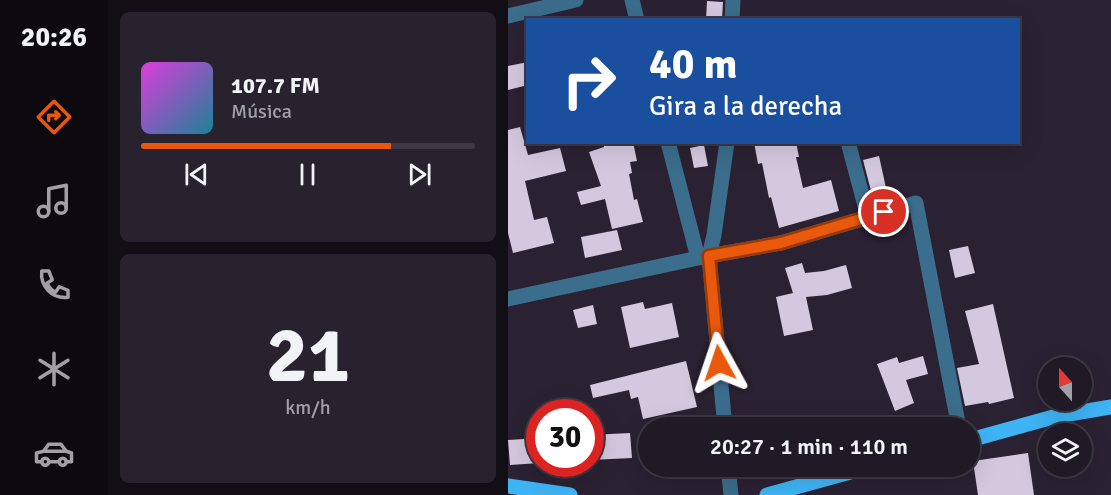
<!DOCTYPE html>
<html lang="es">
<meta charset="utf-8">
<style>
:root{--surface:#201926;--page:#28222e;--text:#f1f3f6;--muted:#a2a0a7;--line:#3d3843;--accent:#ea580c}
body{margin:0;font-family:Signika,sans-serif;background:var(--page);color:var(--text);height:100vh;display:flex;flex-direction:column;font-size:22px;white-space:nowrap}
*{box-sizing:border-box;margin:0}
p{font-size:20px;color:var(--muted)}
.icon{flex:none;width:33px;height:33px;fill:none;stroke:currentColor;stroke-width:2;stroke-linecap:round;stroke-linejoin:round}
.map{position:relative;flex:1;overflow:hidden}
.panel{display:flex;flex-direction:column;gap:12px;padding:12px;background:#120e15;width:400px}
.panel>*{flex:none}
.top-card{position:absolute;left:18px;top:18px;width:494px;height:126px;border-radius:0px;box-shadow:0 6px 24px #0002,0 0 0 2px var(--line);background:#1a4fa0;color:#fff;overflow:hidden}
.needle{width:39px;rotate:339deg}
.tools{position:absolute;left:530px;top:357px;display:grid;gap:12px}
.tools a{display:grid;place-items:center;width:54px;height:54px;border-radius:50%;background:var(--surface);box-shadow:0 6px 24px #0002,0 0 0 2px var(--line);font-size:30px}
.speed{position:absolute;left:18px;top:399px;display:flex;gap:12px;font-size:30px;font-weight:700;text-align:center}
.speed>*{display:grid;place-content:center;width:78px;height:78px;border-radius:50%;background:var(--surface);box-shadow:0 6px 24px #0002,0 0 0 2px var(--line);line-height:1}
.speed .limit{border:9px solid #d22;background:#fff;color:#111}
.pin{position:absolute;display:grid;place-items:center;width:51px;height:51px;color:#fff;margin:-26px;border:3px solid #fff;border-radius:50%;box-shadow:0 2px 6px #0007}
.me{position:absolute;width:66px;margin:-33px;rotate:355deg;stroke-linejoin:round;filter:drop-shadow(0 0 4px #0008)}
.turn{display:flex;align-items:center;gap:21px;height:126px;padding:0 24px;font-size:27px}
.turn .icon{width:78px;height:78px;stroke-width:2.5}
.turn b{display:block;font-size:42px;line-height:51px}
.panel .card{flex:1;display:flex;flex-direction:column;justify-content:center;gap:9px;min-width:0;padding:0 21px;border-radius:9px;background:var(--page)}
.panel .dial{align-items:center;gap:0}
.dial b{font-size:78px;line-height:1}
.song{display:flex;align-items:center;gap:18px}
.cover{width:72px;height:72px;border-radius:9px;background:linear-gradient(135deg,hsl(300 70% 55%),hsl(190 70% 35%))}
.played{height:6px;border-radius:3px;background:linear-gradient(90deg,var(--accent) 75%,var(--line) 75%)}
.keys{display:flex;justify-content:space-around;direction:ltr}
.trip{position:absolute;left:130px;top:417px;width:342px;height:60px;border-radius:30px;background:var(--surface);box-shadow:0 6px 24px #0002,0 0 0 2px var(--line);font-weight:600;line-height:60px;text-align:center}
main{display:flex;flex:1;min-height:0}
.tabs{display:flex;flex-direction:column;width:108px;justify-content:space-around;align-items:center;background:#0d0a0f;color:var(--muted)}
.tabs .icon{width:42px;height:42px}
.tabs .on{color:var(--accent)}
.tabs b{font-size:27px;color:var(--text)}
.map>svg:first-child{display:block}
</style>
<main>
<nav class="tabs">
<b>20:26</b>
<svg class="icon on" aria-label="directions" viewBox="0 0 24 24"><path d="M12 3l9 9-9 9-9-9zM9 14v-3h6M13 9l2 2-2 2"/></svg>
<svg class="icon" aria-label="music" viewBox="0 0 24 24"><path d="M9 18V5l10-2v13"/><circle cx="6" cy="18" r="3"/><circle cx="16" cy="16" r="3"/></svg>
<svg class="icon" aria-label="phone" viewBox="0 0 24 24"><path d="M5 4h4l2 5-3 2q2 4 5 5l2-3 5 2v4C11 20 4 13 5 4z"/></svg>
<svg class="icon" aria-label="climate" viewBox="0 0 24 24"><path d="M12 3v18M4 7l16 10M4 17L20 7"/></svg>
<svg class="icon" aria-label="car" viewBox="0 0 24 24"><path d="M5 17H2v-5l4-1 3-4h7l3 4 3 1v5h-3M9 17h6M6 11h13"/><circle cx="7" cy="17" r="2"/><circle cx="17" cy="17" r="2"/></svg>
</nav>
<section class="panel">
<div class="card">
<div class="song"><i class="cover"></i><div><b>107.7 FM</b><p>Música</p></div></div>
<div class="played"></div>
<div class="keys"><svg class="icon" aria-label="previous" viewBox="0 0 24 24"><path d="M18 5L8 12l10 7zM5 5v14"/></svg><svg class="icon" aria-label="pause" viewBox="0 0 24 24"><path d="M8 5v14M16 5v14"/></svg><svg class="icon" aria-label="next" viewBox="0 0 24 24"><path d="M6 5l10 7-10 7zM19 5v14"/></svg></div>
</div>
<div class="card dial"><b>21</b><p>km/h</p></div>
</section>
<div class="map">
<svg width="603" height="495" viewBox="0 0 603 495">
<rect width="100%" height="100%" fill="#2a2132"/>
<!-- building -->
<path fill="#d4c8df" d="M199 1 215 2 214 20H198Z
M20 62V85L0 90V66Z
M12 127 20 155 52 148 58 171 17 181 26 220 39 217 46 243 5 253 0 233V130Z
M95 142H125L129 161 122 162 124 173 121 174 126 200 129 199 135 222 104 229 97 199 73 205 69 192 93 186 81 152 96 147Z
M246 142H288L291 157H288L295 188 323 180 331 211 271 228 263 197 261 198 254 163 250 164Z
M196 145 200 166 186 168 182 148Z
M371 156 378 188 363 191 355 160Z
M109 230 114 250 77 258 73 237Z
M460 246 467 273 447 278 441 250Z
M294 263 297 273 316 271 338 265 344 288 319 295 298 297 305 330 276 336 268 297 285 293 277 268Z
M135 302 137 309 164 303 171 337 122 348 113 307Z
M485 304 506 398 481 404 480 402 457 406 449 368 471 364 457 311Z
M85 305 89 324 70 328 65 310Z
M415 356 420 374 398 380 406 403 387 411 369 364 389 357 391 363Z
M178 361 189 407 135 419 130 397 123 399 121 390 85 398 82 385Z
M122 433 124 458 82 460V435Z
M32 438V463L2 465 0 440Z
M520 453 526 495H470L465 461Z"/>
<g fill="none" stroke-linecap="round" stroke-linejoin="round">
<!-- minor -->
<path stroke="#3b6d8c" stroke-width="15" d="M124 0 129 20
M0 16 68 0
M224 20 225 0
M160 142 190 258
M340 142 360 217
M0 299 190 258 273 243 408 203 451 428
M217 428 201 256 206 235 219 142
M220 466 223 495"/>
<!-- major -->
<path stroke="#3eb4f5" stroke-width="15" d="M462 440 549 416 603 407
M0 486 62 495
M259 495 364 466"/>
</g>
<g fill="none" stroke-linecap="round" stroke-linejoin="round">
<defs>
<path id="route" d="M211 363 201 256 273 243 376 212"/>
</defs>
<!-- route casing -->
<use href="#route" stroke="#983908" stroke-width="15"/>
<!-- route -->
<use href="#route" stroke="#ea580c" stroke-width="10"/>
</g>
</svg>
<div class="tools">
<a><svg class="needle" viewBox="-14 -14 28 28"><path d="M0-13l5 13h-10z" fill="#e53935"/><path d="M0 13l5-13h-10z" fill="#a2a0a7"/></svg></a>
<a><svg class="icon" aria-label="layers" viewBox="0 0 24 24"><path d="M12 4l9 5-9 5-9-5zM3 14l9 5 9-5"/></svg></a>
</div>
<div class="speed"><div class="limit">30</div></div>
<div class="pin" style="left:376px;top:212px;background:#d93025"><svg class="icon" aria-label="arrive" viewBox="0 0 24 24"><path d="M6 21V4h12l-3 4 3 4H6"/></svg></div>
<svg class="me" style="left:211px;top:363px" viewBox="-20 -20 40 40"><path d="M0-17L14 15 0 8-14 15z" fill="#ea580c" stroke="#fff" stroke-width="4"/></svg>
<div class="trip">20:27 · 1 min · 110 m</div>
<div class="top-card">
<div class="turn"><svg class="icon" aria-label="right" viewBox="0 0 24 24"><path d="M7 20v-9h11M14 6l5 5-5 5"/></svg><div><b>40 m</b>Gira a la derecha</div></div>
</div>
</div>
</main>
